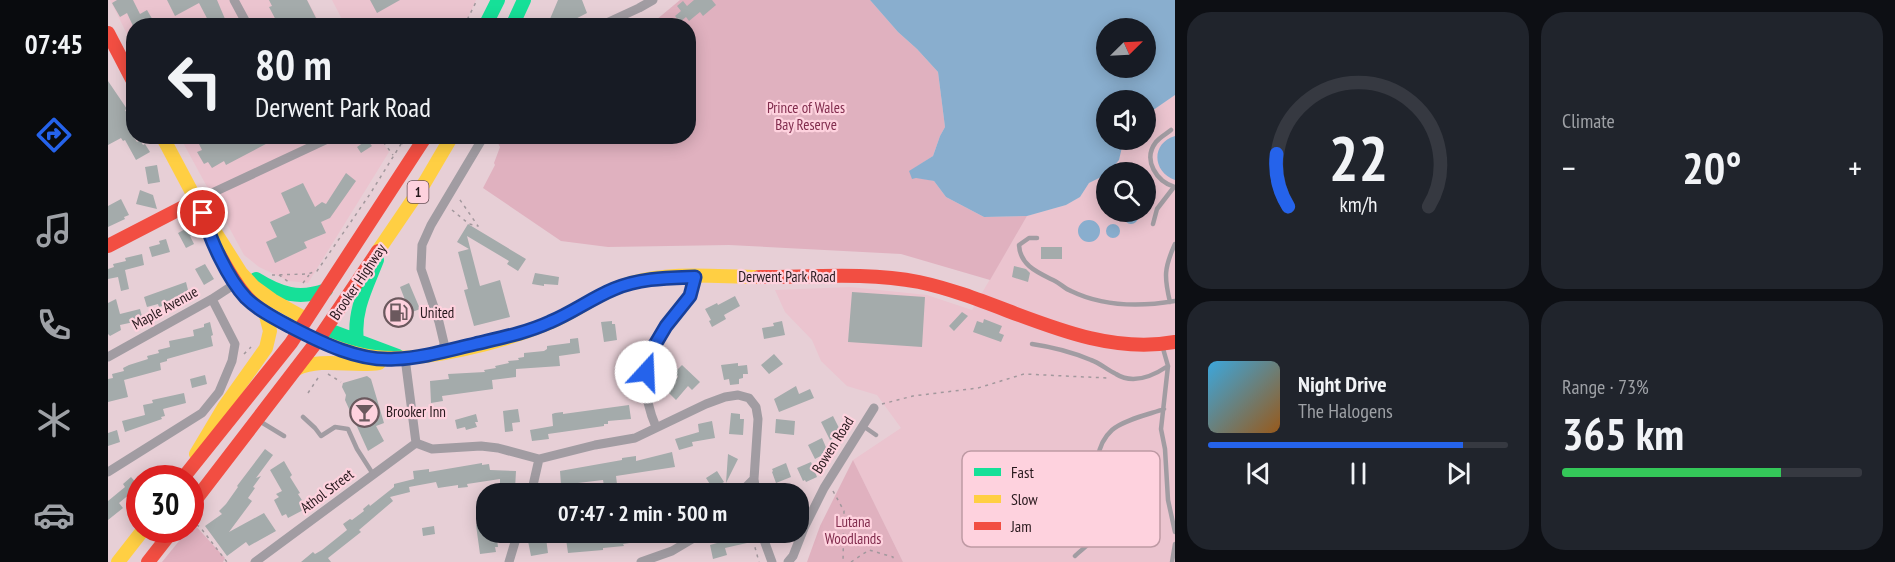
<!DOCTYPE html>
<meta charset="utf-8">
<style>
:root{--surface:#171b24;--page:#20242c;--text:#f1f3f6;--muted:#9ea1a6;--line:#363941;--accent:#2563eb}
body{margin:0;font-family:"PT Sans Narrow",sans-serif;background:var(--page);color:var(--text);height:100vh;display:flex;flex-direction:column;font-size:22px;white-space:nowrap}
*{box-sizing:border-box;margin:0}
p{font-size:20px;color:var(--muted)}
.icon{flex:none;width:33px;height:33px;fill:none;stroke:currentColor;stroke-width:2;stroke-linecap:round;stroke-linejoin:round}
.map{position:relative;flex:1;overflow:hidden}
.sheet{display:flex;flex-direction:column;gap:12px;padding:12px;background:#0d0f14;width:720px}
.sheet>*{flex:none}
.top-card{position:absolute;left:18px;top:18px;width:570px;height:126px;border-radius:24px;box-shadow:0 3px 15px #0003;background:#171b24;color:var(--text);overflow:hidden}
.needle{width:39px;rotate:66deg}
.controls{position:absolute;left:988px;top:18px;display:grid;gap:12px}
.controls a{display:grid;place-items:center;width:60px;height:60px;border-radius:50%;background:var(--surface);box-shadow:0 3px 15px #0003;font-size:30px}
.speed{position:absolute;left:18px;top:465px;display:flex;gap:12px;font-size:30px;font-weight:700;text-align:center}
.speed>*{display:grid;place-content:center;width:78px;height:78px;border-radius:50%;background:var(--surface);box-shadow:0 3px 15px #0003;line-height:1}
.speed .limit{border:9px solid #d22;background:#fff;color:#111}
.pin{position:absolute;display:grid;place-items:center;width:51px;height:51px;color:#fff;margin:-26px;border:3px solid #fff;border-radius:50%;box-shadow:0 2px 6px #0007}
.me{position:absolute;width:66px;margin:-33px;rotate:20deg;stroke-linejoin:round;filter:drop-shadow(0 0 4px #0008)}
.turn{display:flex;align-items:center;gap:21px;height:126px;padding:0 30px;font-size:27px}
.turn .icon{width:78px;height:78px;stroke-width:2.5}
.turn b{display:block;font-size:42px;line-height:51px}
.big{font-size:45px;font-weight:700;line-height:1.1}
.sheet .widget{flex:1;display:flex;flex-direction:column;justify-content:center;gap:9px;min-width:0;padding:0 21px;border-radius:24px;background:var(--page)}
.sheet .dial{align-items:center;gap:0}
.dial svg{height:156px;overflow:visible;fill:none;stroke:var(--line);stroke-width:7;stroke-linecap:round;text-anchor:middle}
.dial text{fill:var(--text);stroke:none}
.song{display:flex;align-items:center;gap:18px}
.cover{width:72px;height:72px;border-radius:9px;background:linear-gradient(135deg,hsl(200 70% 55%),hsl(30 70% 35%))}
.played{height:6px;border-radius:3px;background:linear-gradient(90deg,var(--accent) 85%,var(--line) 85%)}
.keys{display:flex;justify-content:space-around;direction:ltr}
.heat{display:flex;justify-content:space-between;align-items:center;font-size:33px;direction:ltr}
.charge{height:9px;border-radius:4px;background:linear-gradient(90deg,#34c759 73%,var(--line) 0)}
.sheet .tiles{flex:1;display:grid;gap:12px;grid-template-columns:repeat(2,1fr)}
.trip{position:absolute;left:368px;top:483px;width:333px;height:60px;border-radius:24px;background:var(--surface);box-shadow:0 3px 15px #0003;font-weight:700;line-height:60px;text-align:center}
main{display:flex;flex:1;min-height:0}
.dock{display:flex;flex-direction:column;width:108px;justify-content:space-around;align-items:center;background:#090b0e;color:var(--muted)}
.dock .icon{width:42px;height:42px}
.dock .selected{color:var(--accent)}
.dock b{font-size:27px;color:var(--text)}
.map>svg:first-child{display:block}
</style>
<main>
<nav class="dock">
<b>07:45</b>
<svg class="icon selected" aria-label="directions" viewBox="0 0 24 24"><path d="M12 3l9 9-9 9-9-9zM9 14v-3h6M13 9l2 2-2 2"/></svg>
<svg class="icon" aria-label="music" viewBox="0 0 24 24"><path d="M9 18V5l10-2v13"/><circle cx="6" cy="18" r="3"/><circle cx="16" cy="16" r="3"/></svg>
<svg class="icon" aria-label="phone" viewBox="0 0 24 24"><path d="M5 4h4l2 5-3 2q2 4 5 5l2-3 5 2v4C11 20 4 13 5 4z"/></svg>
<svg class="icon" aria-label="climate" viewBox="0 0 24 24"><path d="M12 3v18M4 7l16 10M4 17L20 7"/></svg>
<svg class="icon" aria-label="car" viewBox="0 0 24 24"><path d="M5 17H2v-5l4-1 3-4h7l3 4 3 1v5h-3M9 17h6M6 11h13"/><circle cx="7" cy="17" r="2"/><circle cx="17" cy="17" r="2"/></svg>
</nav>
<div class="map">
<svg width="1067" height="562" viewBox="0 0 1067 562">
<rect width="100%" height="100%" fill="#e7cfd6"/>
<!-- built -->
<path fill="#ebc4cf" d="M2 0H199L213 25 26 26 25 46Z
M224 0H368L356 26 237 25Z
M1067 95V562H795L745 460 793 428 769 395 739 386 713 361 704 340 677 312 667 290 742 287 819 295 864 310 919 216 958 205 972 197 981 183 999 174V212H1038V172H1001L1011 160 1014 147 1018 140H1038V115Z
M72 137H271L281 152 200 283 181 281 151 267 136 255Z"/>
<!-- green -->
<path fill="#e0b1bf" d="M572 0H762L790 32 809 49 830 72 837 127 832 136 825 156 802 171 808 177 826 181 838 197 876 217 919 216 882 280 793 254 621 245 500 247 453 241 375 188 387 165 386 163 392 147 389 141 383 137 580 136V26L542 25Z
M745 460 795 562H699L712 526Z
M85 523 117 558 115 562H54L80 530H82Z"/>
<!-- water -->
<path fill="#89aece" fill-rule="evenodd" d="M762 0H1067V95L1038 115V100H999V140H1018L1014 147 1011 160 999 174 981 183 972 197 958 205 919 216 876 217 838 197 826 181 808 178 804 179 801 171 825 156 832 136 837 127 830 72 809 49 790 32ZM999 28H1038V68H999Z
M1067 136V180C1044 172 1043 143 1067 136Z
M1016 217a7 7 0 1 1 14 0a7 7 0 1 1-14 0Z
M970 231a11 11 0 1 1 22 0a11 11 0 1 1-22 0Z
M998 231a7 7 0 1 1 14 0a7 7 0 1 1-14 0Z"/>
<!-- building -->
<path fill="#a4abab" d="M9 0H25L32 14 39 10 46 22 39 26H25L19 13 12 17 4 3Z
M59 0H109L120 26H103L91 3 67 16Z
M161 0H199L212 26H171L161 7 164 6Z
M262 0H292L269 13Z
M450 0H474L479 13 454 26H439Z
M586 0H604L608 5 595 16 592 12 581 21 578 17 572 22 567 16 573 11 569 6 575 1 579 6Z
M0 81 19 109 17 110 26 124V127L21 130 29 142 32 140 35 145 37 144 42 152 28 160 17 140 15 141 13 138 0 145Z
M87 136H173L118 165 116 161 104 168 100 162 96 164 89 152 94 150Z
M259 140 264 146 253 153 249 147Z
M49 165 52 182 40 184 37 167Z
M238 173 248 181 222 218 213 222 218 233 196 242 199 248 167 263 158 242 169 237 162 222 182 213 173 193 195 183 207 207 214 202 218 204Z
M32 190 45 195 49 209 28 204Z
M13 199 21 215 16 217 17 219 0 227V206Z
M360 224 418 259 410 271 399 264 401 261 359 236 372 286 392 280 402 317 366 326 356 290 360 289 350 252 361 249 349 242Z
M81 227 85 234 82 236 86 244 78 248 70 233Z
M58 239 62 252 44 257 41 247 52 244 51 241Z
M933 247H954V259H933Z
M34 254 36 265 17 270 21 289 13 291 10 277 0 279V269L6 267 5 264 18 261 17 258Z
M97 264 106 279 96 285 87 269Z
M906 266 918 269 922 273 920 282 904 277Z
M427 273 451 277 450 285 436 284V286L424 284Z
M78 282 81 294 71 298 72 300 51 307 50 304 39 307 36 297Z
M301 283 312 309 299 314 295 320 290 321 286 318 284 311 289 306 299 305 292 287Z
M744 292 817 297 814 347 740 342Z
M627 296 632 306 616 315 618 319 604 327 601 321 603 320 597 309 609 303 610 305Z
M8 299 12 314 32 309 35 320 12 325 13 330 2 336 0 334V303Z
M854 312 860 316 846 331 841 326Z
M876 319 894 326 891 333 896 335 893 342 865 332 869 321 875 323Z
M504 321V324H507L509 340 496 342 493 322Z
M674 321 677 335 656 339 654 328 666 326 665 323Z
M102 322 105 335 103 336 105 346 59 359V361L52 363 53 370 16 380 20 397 0 402V379L5 378 4 374 16 371 15 368 21 365 40 359 39 356 51 353 50 350 62 347 61 341 86 336 85 330 96 327V324Z
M470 338 472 353 451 356 452 366 408 369V377L384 380 385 389 334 396 335 401 323 403 322 381 341 379 340 374 377 372 376 370 388 368 387 366 401 363 400 361 411 360 410 358 416 357V353L436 351 439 349V346L462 343V339Z
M666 354 675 364 661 374 653 365Z
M630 363V366L639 365 640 374H635V378L631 379V384L622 385 621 379 616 380 613 365Z
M574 365 592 382 584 390 580 386 568 400 558 390 570 377 566 373Z
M511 371 523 372 522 387 510 386Z
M97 375 99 384 84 388 82 379Z
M259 376 263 379 276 423 268 426 276 441 260 451 237 400 238 395 234 387 235 383Z
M688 386 691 394 702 389 706 398 671 412 666 399Z
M76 393 78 403 55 409 57 416 53 417 54 419 17 432 14 421 37 415 35 405 45 403 44 400Z
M521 405 523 419 500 421V424H496V426L440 434 441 439 424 441 422 430 445 426 444 414 447 413 455 412V414Z
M410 409 412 422 404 423 405 431 397 432 395 411Z
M623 413 632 414V419H636L635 435 621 434Z
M368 414 370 422H367L369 427 358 430 357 427 349 429 347 420Z
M725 416 734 434 722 440 713 422Z
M668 419 687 421 686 435 667 433Z
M604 421 607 438 584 442 585 446 571 450 567 439 591 432 590 424Z
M9 430 12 442 0 446V433Z
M714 438 720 452 707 459 700 445Z
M157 449 165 455 148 478 153 476 145 487 147 488 140 498 144 501 121 532 156 513 168 531 141 546 138 542 119 556 97 526 114 514 111 511 118 504 130 487 129 486Z
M564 452 567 467 508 476 509 484 496 486 495 480 453 485 452 471 514 460V458L528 456V461Z
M620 454 630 459 618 483Z
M176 461 184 475 182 477 192 493 190 494 199 508 180 518 178 514 174 516 166 500 171 497 168 494 174 491 162 470Z
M703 462 709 477 698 482 697 480 695 481 689 468Z
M374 463V465L381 464 382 470 408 471 407 489 392 488V479L359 484 360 487 350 488V485L330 488 328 482 301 487 302 492 282 497 285 501 251 530 253 532 220 558 223 562H193L205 552 207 554 214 550 239 530 235 524 242 519 244 520 256 511 255 509 261 504 262 506 286 487V484L306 479 305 471 321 469V472Z
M678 463 683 477 668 483 664 472 665 471 664 469Z
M609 471 616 482 605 489 598 478Z
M23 477 31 486 29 488 31 490 25 496 23 493 11 503 15 508 0 520V501L17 487 15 484Z
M378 523V532H388L390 547H387L388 552 372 554 368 525Z
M326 526 327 534 315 536 314 528Z
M513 532H559V537L515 544 516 546 495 548V550L460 553 458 539Z
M621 532H637L639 543 617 548 619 555 605 559 602 545 623 539Z
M438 538 440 553 423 556 420 541Z"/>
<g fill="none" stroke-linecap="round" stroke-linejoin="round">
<!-- path -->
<path stroke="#a2989d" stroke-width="1.5" stroke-dasharray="3 4.5" stroke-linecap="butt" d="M356 26 369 0
M271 136 285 155
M279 136 292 141 297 146
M344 210 361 224 370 226 350 197
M164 275 200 274 209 271 262 194 298 136
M171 275 182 283
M195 283 201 275
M136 354 143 347
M220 374 233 382
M200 393 212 375
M774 404 805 396 870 388 916 374 999 378
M725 491 736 511 735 562
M82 521 92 527 119 562
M645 540 651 562
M743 562 761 550 785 557V562"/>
<!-- lane -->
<path stroke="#a19ca2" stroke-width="4.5" d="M1063 130C1058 134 1052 137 1048 142 1034 160 1049 182 1067 187
M1045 224 1049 209 1066 187
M929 238H921L911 245C912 266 931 273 947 281 953 284 957 289 963 291 996 307 1032 307 1067 301
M1062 302C1056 277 1056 268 1067 244
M924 344C945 347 964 352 983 360 992 363 999 370 1008 374 1025 385 1045 376 1060 366
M1054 345 1060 366 1053 429 1057 449 1060 500 1067 532
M195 417 207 428 213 436 227 427 240 429 249 449 265 474
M153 422 176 436
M755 426 768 435
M967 556C973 550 982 544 987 537 1005 508 972 459 1004 430 1015 420 1042 414 1056 409
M1064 562 1067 544"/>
<!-- street -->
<path stroke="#a19ca2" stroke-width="9" d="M126 0 140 26
M492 26 531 8 545 0
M89 200 226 136
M335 352 336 343 331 322 313 269 314 245 323 225 376 136
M0 357 104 299 127 284
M297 358 308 443 324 449 373 446 390 448 431 459 423 494
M548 427C532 390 535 358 558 325 565 315 577 306 582 295 584 290 585 283 587 277
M431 459 487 445 527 438 598 404 617 397 630 395 641 398 648 407 650 419 646 479 648 494
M0 472 94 413 111 392 124 361 127 344 104 299
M631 494 646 479
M653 532 664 562
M147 562 308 443
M401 562 410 532
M533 562 564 551 596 532
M680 562 685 556 696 528 716 488 766 408"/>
<!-- fast -->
<path stroke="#16e098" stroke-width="14" d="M377 26 390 0
M404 26 416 0
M148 279C172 294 191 300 218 290
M218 329 290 356
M249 340C245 311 259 286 269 260"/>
<!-- slow -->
<path stroke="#ffcf43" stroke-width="14" d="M54 136 95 213 133 273 146 287 164 300 198 319
M270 251 317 182 344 136
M210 340C228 348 247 355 267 357 316 363 395 342 441 323 469 311 494 291 523 283 564 271 610 277 651 277
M188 369C215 357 243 367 271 363
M88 454 116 407 158 348 162 331 157 312
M10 562 35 530"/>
<!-- jam -->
<path stroke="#f24e42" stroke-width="14" d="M0 33 26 83
M0 246 89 200
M111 254C136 301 144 307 191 331
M651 277C704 277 760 272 811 282 896 300 978 358 1067 342
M75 478 183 343 318 136
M82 507 210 340 270 251
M40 562 65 530"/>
</g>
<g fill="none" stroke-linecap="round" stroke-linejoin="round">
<defs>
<path id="route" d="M95 213C101 238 120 279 138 298 150 310 168 319 183 327 214 343 252 362 287 359 314 358 341 350 367 344 392 338 418 333 442 322 464 313 484 298 506 289 532 278 559 278 587 277L582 296 558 326 545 348 538 372"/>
</defs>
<!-- route casing -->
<use href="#route" stroke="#184099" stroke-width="15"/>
<!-- route -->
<use href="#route" stroke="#2563eb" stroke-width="10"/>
</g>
<!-- icons -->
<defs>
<symbol id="fuel-ring" viewBox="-11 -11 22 22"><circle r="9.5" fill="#fed2de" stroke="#6b595e" stroke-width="1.5"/><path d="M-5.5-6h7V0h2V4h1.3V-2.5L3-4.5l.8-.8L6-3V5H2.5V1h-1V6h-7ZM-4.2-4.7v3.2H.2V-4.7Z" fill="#6b595e"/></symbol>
<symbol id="bar-ring" viewBox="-11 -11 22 22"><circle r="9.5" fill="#fed2de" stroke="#6b595e" stroke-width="1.5"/><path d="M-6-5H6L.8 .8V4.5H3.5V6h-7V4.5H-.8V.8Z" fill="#6b595e"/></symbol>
</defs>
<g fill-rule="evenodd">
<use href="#fuel-ring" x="274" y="296" width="33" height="33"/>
<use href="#bar-ring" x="240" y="396" width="33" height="33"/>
</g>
<g text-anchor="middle" stroke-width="4.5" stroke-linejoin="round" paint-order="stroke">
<!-- shield labels -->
<rect fill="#fed2de" stroke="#685057" stroke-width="1.5" x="299.5" y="181" width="21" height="22" rx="4.5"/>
<g font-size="14" font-weight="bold" fill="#28191d">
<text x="310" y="197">1</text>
</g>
<!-- park labels -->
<g font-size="15" fill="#812c4d" stroke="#fed2de">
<text x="698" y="113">Prince of Wales<tspan x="698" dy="17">Bay Reserve</tspan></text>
<text x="745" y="527">Lutana<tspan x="745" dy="17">Woodlands</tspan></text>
</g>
<!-- street labels -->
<g font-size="15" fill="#28191d" stroke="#fed2de">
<text x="679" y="282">Derwent Park Road</text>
<text transform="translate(250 282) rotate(-56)" y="5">Brooker Highway</text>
<text transform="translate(57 308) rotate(-29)" y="5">Maple Avenue</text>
<text transform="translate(725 445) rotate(-58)" y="5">Bowen Road</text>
<text transform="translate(219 491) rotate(-37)" y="5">Athol Street</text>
</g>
<!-- poi labels -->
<g font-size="15" fill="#28191d" stroke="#fed2de" text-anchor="start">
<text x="312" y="318">United</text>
<text x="278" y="417">Brooker Inn</text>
</g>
</g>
<!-- legend -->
<rect x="854" y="451" width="198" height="96" rx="9" fill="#fed2de" stroke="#be9aa4" stroke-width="1.5"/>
<rect x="866" y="468" width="27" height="8" fill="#16e098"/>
<rect x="866" y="495" width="27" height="8" fill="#ffcf43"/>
<rect x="866" y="522" width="27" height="8" fill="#f24e42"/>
<g font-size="16" fill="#28191d">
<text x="903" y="478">Fast</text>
<text x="903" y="505">Slow</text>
<text x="903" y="532">Jam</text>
</g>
</svg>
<div class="controls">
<a><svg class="needle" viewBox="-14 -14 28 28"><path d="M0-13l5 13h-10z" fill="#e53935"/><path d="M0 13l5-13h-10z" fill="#9ea1a6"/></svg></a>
<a><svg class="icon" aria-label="sound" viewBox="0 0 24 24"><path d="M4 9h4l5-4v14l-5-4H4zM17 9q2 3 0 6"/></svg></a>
<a><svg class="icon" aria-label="search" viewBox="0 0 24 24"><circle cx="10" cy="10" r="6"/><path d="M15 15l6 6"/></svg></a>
</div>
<div class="speed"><div class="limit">30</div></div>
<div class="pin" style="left:95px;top:213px;background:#d93025"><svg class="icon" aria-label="arrive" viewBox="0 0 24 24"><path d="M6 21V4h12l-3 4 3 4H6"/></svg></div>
<svg class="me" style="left:538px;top:372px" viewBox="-20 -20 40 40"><circle r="19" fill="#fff"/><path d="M0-13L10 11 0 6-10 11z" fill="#2563eb"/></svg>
<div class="trip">07:47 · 2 min · 500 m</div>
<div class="top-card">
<div class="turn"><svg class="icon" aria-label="left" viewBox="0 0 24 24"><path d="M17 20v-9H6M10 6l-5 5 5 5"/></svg><div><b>80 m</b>Derwent Park Road</div></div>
</div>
</div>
<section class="sheet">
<div class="tiles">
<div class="widget dial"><svg viewBox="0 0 100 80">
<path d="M14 69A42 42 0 1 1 86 69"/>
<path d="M14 69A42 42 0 0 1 8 42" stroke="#2563eb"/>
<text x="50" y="56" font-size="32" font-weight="700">22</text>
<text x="50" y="72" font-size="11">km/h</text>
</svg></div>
<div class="widget"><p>Climate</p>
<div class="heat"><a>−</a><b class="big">20°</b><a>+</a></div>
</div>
<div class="widget">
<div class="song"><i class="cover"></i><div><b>Night Drive</b><p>The Halogens</p></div></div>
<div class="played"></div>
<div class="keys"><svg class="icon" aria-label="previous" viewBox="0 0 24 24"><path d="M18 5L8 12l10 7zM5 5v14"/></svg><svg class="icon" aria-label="pause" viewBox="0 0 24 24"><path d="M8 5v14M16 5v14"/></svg><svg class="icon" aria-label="next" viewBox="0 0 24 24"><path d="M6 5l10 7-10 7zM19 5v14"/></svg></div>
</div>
<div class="widget"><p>Range · 73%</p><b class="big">365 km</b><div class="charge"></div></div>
</div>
</section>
</main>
